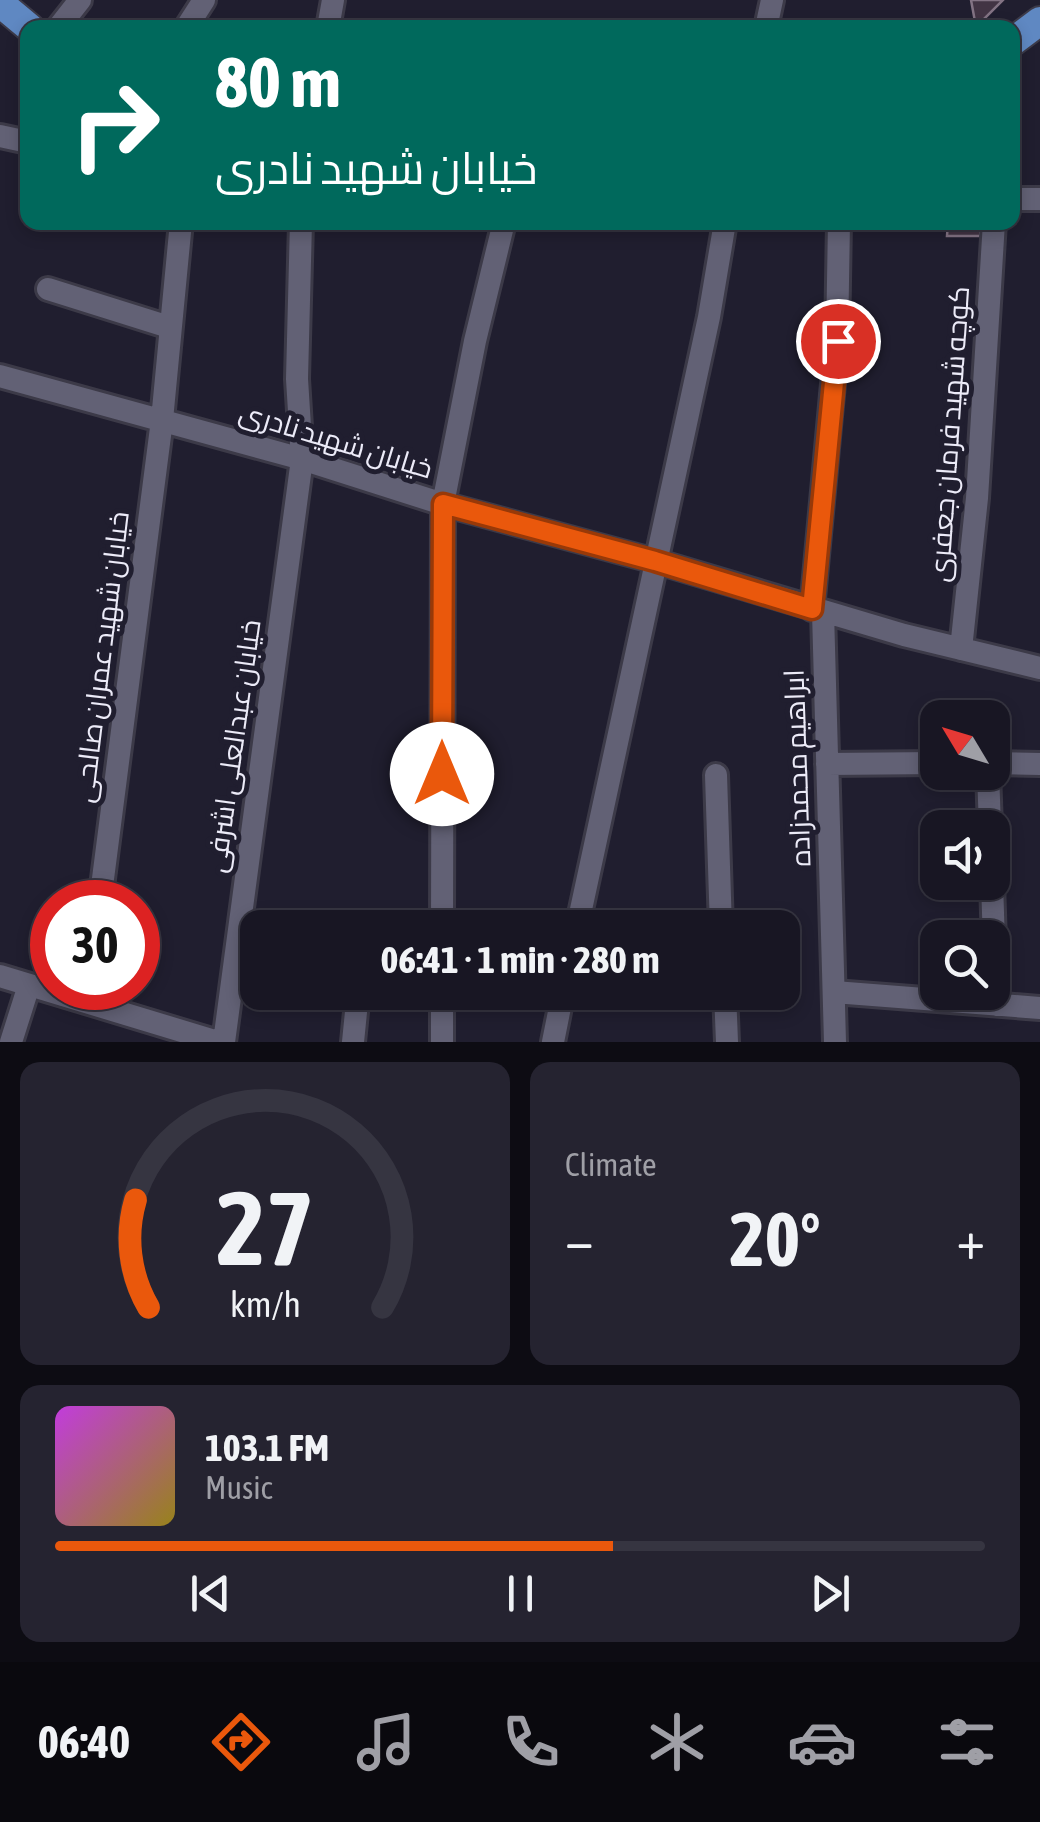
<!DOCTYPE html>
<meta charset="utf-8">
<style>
:root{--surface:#181623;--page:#252330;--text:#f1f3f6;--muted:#9f9fa6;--line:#363541;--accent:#ea580c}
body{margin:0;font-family:"Asap Condensed",Cairo,sans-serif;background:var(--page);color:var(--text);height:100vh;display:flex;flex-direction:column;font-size:38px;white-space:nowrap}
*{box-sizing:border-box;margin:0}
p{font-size:32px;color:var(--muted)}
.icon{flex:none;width:55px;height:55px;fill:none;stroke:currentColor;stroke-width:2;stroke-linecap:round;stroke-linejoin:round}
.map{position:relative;height:1042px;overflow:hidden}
.drawer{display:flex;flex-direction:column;gap:20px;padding:20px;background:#0d0c13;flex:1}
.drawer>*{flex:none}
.banner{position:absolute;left:20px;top:20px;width:1000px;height:210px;border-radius:20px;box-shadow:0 5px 15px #0003,0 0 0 2px var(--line);background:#00695c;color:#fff;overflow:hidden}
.needle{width:65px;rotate:308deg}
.buttons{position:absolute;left:920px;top:700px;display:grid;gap:20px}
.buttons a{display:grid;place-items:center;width:90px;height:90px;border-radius:20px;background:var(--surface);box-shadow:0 5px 15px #0003,0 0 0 2px var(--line);font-size:50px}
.speed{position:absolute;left:30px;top:880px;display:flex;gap:20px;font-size:50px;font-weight:700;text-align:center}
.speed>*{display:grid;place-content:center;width:130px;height:130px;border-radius:50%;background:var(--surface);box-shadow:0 5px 15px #0003,0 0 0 2px var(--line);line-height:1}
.speed .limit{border:15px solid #d22;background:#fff;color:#111}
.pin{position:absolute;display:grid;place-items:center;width:85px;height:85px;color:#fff;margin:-42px;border:5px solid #fff;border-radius:50%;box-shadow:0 2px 10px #0007}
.me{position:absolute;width:110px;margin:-55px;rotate:0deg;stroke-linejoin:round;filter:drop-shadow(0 0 8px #0008)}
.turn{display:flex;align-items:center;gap:35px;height:210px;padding:0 30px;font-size:45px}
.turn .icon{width:130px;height:130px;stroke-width:2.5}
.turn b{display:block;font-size:70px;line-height:85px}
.big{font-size:75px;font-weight:700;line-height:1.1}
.drawer .tile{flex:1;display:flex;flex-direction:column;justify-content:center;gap:15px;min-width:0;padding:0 35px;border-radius:20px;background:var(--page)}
.drawer .dial{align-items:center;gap:0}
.dial svg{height:260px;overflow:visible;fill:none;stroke:var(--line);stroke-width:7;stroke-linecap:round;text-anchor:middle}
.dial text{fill:var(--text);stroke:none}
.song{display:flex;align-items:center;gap:30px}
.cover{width:120px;height:120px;border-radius:15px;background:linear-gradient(135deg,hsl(290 70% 55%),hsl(50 70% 35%))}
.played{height:10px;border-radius:5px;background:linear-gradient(90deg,var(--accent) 60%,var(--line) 60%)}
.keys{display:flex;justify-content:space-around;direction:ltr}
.heat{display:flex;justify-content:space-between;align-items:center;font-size:55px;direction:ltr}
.drawer .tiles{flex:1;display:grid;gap:20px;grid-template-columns:1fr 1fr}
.tile:last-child{grid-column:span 2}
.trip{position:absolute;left:240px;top:910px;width:560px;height:100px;border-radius:20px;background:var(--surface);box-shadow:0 5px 15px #0003,0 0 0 2px var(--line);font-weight:700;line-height:100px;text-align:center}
.tab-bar{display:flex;height:160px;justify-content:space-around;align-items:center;background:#0a090e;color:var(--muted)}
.tab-bar .icon{width:70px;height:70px}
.tab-bar .on{color:var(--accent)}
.tab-bar b{font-size:45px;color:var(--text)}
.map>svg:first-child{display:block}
</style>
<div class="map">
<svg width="1040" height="1042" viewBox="0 0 1040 1042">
<rect width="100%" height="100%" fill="#201e2f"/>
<!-- building -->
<path fill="#423444" stroke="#837384" stroke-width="2.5" d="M971 0H1003L976 27Z
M948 222H982L980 236H947Z"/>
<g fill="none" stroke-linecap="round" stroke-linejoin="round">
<defs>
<path id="minor" d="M58 28 80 0
M186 28 204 0
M328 28 333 0
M766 28 772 0
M0 136 28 142
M1012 199H1040
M48 289 169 327
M0 376 302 459 443 504 655 561 904 635 1040 668
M812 609 837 341 839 222
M823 612 835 1042
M961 649 977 498 994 222
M992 763 1040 764
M827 764 938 763
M988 772 990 828
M716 775 721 928
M992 882 996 1005
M100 902 162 420 181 222
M442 928 443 504 475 341 504 222
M577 928 709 317 725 222
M0 976 218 1042
M725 992 727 1042
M834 992 1040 1008
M11 1042 29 985
M224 1042 302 459 297 379 301 222
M353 1042 358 992
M442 1042V992
M553 1042 563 992"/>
<path id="major" d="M0 3 30 28
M1012 42 1040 21"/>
</defs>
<!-- minor casing -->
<use href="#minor" stroke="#3c3a48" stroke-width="28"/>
<!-- major casing -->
<use href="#major" stroke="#3c3a48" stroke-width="32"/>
<!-- minor -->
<use href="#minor" stroke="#626175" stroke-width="22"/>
<!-- major -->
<use href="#major" stroke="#5f88c2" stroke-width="28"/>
</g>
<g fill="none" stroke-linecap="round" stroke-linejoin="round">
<defs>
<path id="route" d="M442 774 443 504 655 561 812 609 838 341"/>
</defs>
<!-- route casing -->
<use href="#route" stroke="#983908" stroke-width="25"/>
<!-- route -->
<use href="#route" stroke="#ea580c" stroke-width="18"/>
</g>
<g text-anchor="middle" stroke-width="10" stroke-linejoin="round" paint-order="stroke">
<!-- street labels -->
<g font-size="28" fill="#ecebf8" stroke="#201e2f">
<text transform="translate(949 434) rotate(-86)" y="10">کوچه شهید فرمان جعفری</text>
<text transform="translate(336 440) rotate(17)" y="10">خیابان شهید نادری</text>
<text transform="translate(101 657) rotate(-83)" y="10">خیابان شهید عمران صالحی</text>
<text transform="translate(233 746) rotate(-82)" y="10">خیابان عبدالعلی اشرفی</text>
<text transform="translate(797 768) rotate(-92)" y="10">ابراهیم محمدزاده</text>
</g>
</g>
</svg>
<div class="buttons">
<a><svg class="needle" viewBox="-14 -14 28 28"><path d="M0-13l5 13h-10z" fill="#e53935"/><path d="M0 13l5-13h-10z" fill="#9f9fa6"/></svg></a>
<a><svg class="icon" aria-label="sound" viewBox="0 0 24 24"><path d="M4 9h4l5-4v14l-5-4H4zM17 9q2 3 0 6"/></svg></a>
<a><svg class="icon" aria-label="search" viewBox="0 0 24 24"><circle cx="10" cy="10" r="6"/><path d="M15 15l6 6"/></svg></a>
</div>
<div class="speed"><div class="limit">30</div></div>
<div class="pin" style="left:838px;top:341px;background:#d93025"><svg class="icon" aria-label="arrive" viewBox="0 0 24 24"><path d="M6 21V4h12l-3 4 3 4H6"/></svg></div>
<svg class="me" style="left:442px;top:774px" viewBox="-20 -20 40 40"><circle r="19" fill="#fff"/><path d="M0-13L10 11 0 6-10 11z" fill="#ea580c"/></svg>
<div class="trip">06:41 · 1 min · 280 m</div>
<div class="banner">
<div class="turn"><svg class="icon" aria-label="right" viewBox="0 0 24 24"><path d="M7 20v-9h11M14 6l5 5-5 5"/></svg><div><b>80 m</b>خیابان شهید نادری</div></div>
</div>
</div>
<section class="drawer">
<div class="tiles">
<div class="tile dial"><svg viewBox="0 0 100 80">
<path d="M14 69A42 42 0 1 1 86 69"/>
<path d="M14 69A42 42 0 0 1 10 36" stroke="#ea580c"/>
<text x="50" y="56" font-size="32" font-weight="700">27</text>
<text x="50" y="72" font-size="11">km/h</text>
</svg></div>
<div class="tile"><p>Climate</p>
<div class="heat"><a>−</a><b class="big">20°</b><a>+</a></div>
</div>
<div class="tile">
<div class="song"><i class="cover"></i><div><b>103.1 FM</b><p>Music</p></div></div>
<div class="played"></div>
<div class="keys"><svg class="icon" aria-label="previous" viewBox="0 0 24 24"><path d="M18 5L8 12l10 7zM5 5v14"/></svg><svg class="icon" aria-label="pause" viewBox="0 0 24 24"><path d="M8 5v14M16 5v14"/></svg><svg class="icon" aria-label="next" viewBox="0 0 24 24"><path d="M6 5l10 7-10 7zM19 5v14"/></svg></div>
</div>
</div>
</section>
<nav class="tab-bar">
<b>06:40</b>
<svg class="icon on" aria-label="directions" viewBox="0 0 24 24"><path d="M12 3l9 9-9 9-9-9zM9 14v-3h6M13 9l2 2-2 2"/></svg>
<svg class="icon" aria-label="music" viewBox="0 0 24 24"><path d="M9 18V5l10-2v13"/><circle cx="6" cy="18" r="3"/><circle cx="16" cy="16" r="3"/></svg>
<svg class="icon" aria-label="phone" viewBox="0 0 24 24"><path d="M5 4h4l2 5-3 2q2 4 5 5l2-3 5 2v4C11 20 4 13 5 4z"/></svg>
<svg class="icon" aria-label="climate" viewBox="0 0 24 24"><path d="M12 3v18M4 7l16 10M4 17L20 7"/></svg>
<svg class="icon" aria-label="car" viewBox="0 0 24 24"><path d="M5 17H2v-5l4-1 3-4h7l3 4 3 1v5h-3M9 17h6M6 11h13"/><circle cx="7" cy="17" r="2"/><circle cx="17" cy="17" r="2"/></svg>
<svg class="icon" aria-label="filters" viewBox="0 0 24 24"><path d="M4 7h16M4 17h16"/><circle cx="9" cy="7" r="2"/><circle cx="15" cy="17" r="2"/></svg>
</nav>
